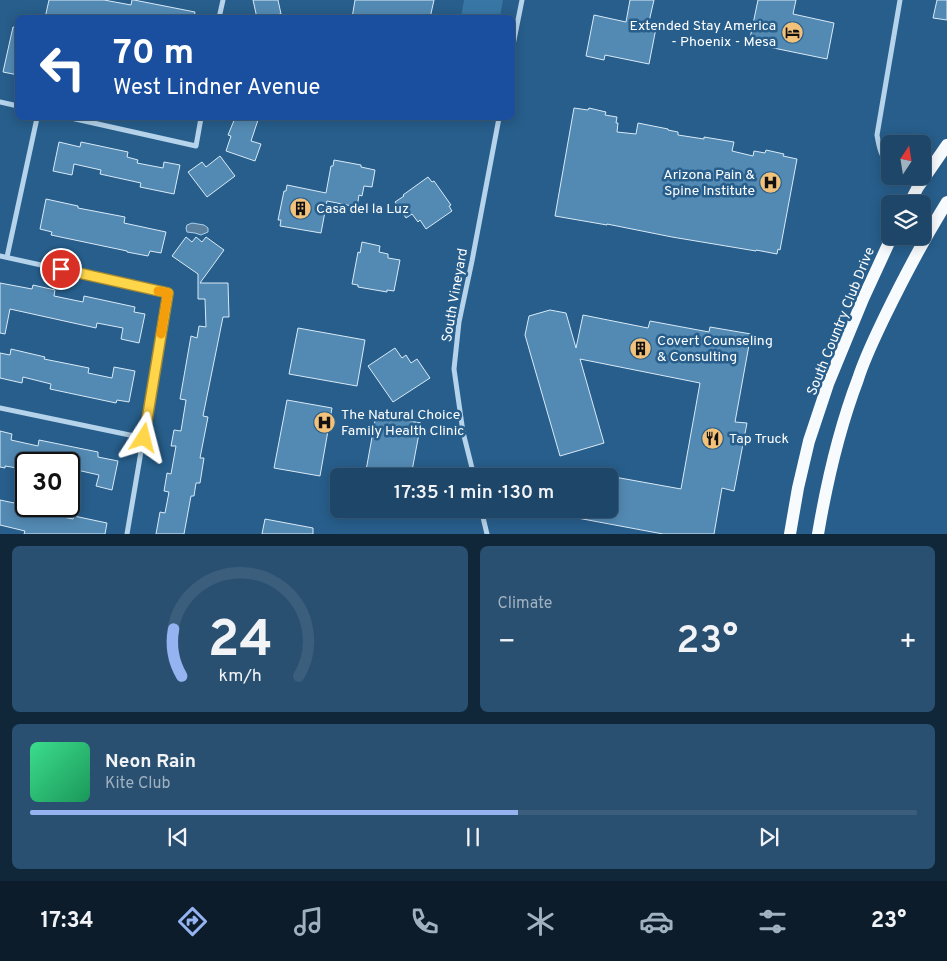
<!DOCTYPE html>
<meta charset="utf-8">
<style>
:root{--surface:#1d4668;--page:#2a5071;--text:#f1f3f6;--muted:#a0b1c0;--line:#3b5e7c;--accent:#95b2f1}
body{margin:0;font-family:Overpass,sans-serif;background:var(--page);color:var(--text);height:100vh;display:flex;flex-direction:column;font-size:19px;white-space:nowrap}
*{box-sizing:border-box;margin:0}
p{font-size:16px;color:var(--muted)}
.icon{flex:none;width:28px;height:28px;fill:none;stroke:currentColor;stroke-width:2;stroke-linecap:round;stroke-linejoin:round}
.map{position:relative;height:534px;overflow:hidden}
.side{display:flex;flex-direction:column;gap:12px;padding:12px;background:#102639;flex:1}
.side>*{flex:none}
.hud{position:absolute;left:15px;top:15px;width:500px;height:105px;border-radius:8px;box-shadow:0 2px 12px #0003,0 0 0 1px var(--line);background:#1a4fa0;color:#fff;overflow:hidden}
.needle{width:32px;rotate:12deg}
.controls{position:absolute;left:881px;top:135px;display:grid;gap:10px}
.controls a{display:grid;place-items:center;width:50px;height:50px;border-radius:8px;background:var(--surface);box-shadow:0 2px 12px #0003,0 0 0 1px var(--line);font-size:25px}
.speed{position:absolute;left:15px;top:452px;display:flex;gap:10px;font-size:25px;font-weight:700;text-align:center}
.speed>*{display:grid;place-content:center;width:65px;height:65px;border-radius:50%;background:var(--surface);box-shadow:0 2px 12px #0003,0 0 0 1px var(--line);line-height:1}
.speed .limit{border:2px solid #111;border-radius:8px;background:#fff;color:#111}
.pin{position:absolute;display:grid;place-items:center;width:42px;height:42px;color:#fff;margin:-21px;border:2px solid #fff;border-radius:50%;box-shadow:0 1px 5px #0007}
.me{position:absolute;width:55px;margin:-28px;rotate:9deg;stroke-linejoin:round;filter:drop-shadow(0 0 4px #0008)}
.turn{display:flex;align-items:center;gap:18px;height:105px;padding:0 15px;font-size:22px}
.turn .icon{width:65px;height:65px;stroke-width:2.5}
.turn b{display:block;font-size:35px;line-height:42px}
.big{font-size:38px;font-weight:600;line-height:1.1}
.side .widget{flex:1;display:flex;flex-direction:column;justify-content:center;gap:8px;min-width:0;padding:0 18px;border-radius:8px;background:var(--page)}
.side .dial{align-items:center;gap:0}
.dial svg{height:130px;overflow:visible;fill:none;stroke:var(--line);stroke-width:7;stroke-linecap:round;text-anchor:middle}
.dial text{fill:var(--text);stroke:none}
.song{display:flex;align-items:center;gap:15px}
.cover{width:60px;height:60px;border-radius:8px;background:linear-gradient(135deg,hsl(150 70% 55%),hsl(150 70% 35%))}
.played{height:5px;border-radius:2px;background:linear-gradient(90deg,var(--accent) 55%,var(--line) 55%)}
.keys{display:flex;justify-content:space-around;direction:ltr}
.heat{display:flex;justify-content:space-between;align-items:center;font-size:28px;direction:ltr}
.side .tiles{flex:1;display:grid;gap:12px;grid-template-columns:1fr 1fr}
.widget:last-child{grid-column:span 2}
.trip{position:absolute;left:330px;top:468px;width:288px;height:50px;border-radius:8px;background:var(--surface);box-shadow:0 2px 12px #0003,0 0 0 1px var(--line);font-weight:600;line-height:50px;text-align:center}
.menu{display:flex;height:80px;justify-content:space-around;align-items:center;background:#0c1c2a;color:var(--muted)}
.menu .icon{width:35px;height:35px}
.menu .active{color:var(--accent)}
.menu b{font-size:22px;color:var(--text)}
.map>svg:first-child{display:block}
</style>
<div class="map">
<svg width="947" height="534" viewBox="0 0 947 534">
<rect width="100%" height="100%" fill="#275e8b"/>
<!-- green -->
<path fill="#3877a5" d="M464 0H503L500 17H461Z"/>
<!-- water -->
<path fill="#5a809e" stroke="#a9cfea" d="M192 223 204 225 208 228V232L201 235 195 233 187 232 186 228 187 225Z"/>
<!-- building -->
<path fill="#538ab3" stroke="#d9eaf7" d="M49 0H104L131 5 132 0H134L195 12 194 18H45Z
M253 0H278L281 14 257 18Z
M355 0H434L430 18H352Z
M630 0H654L648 26 656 28 649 64 605 55 604 60 586 56 594 15 626 22Z
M758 0H796L793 14 834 23 827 59 749 43Z
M937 0H947V20L933 18Z
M13 27 18 28V75L3 72Z
M574 108 588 110 589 108 606 112 605 115 617 117 616 123H618L617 132 636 134 638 123 668 129V130L678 132V135L704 139V137L734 142 732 151 753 156 754 151 765 153 766 150 784 154 783 156 797 159 780 250 778 249 777 254 756 250V251L672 237 607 224V225L555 216Z
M235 118H252L258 120 251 141 261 144 255 161 226 151 231 136 228 135Z
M59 142 80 147 81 142 128 152 127 157 138 160 137 163 163 168 164 162 180 165 174 194 140 187 141 183 100 174 101 170 74 164 72 175 53 171Z
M220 156 235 176 207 197 188 172 202 162 206 167Z
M334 160 361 165V167L375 170 372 187 364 186 362 196 359 195 357 207 327 201 321 233 280 226 281 220H278L284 191H286L287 185 326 193 331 166H333Z
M428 177 432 182 434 181 451 205 449 206 452 211 426 229 420 220 418 222 412 214 406 218 395 202 404 196 403 195Z
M46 199 78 206V208L125 217 124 223 166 232 161 253 150 251 148 256 127 252V251L51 235 52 232 40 229Z
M186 237 192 242 196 237 202 242 206 237 224 250 200 283H228L229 317H223L203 416 208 417 200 458H204L200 483H196L194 496H191L184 534H156L160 512 165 513 169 492 164 491 167 473 171 474 176 446H171L174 430 181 431 186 400 180 399 191 336 197 338 199 326 206 327 205 299H198V274L172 256Z
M362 242 380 246 379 252 388 254V258L400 260 394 291 387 290V292L358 287V285L352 284 358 252 360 253Z
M0 283 32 289 33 285 55 290 54 296 83 302 84 296 135 307 134 312 145 314 139 343 121 339 123 328 97 323 96 328 10 309 5 334 0 333Z
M550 310 566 313 576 348 583 315 648 328 650 321 709 332 710 327 751 334 735 422 747 423 734 491 722 488 714 534H663L556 514V509H609V476L681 489 700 383 580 359 604 443 560 456 525 335 529 316Z
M298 328 365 340 357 386 289 374Z
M395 348 402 358 406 355 411 363 417 359 430 378 393 402 368 366Z
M11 349 45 357 44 359 89 368 88 373 112 378 114 367 135 371 129 402 117 400 116 403 50 389 51 384 23 377 22 383 0 378V353L10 355Z
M287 400 332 408 320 476 274 468Z
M376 415 421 423 411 476H365Z
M0 431 12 434 11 440 38 446 39 440 98 452V457L118 461 112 490 96 486 99 475 77 470 78 464H24L23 469 5 466V468L0 467Z
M0 500 19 504 18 508 73 519 74 516 107 523 105 534H24L25 531 0 525Z
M265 519 313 528V534H262Z"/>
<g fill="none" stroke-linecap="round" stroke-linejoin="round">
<!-- street -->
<path stroke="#b5d3ea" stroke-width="5" d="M219 18 223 0
M512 50 522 0
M0 102 18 106
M71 118 196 146 201 118
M890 167C881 157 879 147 877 135L900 0
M900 176 917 187
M0 256 168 293 127 534
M7 257 37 118
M0 408 144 438
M474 476 463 432 454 369 459 322 472 261 499 118
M481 509 487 534"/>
<!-- primary -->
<path stroke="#f8fbfe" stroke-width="12" d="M909 204 918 187 947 145
M790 534 798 488 809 441 828 384 863 299 892 236
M818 534C827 481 839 429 858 379 865 357 875 337 885 316 904 277 924 239 947 202"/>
</g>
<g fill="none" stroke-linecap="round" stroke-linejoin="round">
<defs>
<path id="route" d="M61 269 168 293 144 438"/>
</defs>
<!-- route casing -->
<use href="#route" stroke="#a68a30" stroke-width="12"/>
<!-- route -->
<use href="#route" stroke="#ffd54a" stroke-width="9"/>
<!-- slow -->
<path stroke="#f59e0b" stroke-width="9" d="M158 291 168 293 161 334"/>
</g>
<!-- icons -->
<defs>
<symbol id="hotel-disc" viewBox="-11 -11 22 22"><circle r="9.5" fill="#f2c17a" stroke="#275e8b"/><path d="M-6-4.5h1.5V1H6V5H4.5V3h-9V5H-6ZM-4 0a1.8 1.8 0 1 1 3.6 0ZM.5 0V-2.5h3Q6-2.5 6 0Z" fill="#111"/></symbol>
<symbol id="hospital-disc" viewBox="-11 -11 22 22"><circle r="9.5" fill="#f2c17a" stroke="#275e8b"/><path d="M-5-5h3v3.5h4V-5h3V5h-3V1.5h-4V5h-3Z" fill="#111"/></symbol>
<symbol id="building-disc" viewBox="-11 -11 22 22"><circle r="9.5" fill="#f2c17a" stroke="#275e8b"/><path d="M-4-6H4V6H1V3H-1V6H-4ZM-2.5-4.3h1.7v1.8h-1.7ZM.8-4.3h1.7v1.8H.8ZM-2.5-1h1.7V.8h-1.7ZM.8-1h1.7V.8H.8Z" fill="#111"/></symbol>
<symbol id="restaurant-disc" viewBox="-11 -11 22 22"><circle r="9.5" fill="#f2c17a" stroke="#275e8b"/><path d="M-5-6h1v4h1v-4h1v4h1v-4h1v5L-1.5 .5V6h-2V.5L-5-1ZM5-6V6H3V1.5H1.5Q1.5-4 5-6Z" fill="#111"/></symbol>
</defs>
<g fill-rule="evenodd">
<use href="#hotel-disc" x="780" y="20" width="25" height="25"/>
<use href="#hospital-disc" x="758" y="170" width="25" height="25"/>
<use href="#building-disc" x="288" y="196" width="25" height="25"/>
<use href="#building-disc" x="628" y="336" width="25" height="25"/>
<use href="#hospital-disc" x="312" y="410" width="25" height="25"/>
<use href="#restaurant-disc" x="700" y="426" width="25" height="25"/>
</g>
<g text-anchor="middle" stroke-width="5" stroke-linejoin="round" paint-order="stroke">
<!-- poi labels -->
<g font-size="14" fill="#fff" stroke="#275e8b" text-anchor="start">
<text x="776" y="30" text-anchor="end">Extended Stay America<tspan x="776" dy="16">- Phoenix - Mesa</tspan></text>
<text x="755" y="179" text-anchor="end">Arizona Pain &amp;<tspan x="755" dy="16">Spine Institute</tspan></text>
<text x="316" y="213">Casa del la Luz</text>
<text x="657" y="345">Covert Counseling<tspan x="657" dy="16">&amp; Consulting</tspan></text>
<text x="341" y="419">The Natural Choice<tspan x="341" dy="16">Family Health Clinic</tspan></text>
<text x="729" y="443">Tap Truck</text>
</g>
<!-- street labels -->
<g font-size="14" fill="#fff" stroke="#275e8b">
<text transform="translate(454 295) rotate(-80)" y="5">South Vineyard</text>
<text transform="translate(840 321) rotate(-68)" y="5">South Country Club Drive</text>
</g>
</g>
</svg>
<div class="controls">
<a><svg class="needle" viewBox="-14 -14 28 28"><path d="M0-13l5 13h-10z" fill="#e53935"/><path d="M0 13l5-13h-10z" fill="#a0b1c0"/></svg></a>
<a><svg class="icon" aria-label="layers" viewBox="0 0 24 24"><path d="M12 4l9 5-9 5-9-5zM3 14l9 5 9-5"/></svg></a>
</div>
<div class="speed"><div class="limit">30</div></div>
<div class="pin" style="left:61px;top:269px;background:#d93025"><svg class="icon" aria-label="arrive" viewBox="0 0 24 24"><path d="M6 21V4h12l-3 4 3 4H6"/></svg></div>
<svg class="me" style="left:144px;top:438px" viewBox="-20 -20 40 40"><path d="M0-17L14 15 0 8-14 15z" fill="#ffd54a" stroke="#fff" stroke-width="4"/></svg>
<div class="trip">17:35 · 1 min · 130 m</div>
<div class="hud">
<div class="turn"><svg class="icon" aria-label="left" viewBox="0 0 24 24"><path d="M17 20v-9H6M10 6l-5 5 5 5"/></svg><div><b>70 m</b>West Lindner Avenue</div></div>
</div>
</div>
<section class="side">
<div class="tiles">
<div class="widget dial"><svg viewBox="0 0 100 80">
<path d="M14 69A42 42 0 1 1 86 69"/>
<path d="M14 69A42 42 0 0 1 9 40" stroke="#95b2f1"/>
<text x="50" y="56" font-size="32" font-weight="700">24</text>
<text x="50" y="72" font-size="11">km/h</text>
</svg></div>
<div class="widget"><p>Climate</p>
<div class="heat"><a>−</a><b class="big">23°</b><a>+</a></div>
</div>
<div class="widget">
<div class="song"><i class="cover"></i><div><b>Neon Rain</b><p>Kite Club</p></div></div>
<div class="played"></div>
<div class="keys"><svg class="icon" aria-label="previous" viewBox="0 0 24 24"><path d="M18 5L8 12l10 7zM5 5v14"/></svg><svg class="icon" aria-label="pause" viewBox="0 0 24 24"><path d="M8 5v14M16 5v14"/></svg><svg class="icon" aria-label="next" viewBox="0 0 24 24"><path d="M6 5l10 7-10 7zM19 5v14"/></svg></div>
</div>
</div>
</section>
<nav class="menu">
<b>17:34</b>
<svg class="icon active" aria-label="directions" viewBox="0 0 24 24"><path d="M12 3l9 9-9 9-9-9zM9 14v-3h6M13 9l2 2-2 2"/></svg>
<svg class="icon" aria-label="music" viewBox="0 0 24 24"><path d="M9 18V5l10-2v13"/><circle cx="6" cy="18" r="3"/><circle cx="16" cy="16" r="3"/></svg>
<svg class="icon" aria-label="phone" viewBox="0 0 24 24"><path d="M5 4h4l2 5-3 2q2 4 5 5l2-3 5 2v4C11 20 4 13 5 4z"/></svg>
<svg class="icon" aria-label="climate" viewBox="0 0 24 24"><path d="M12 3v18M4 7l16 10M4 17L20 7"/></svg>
<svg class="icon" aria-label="car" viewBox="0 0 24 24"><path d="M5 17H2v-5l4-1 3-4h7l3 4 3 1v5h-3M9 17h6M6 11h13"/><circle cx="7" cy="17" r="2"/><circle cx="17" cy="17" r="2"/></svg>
<svg class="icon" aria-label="filters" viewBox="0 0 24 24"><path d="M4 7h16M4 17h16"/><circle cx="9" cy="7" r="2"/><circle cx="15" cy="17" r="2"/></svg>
<b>23°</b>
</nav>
